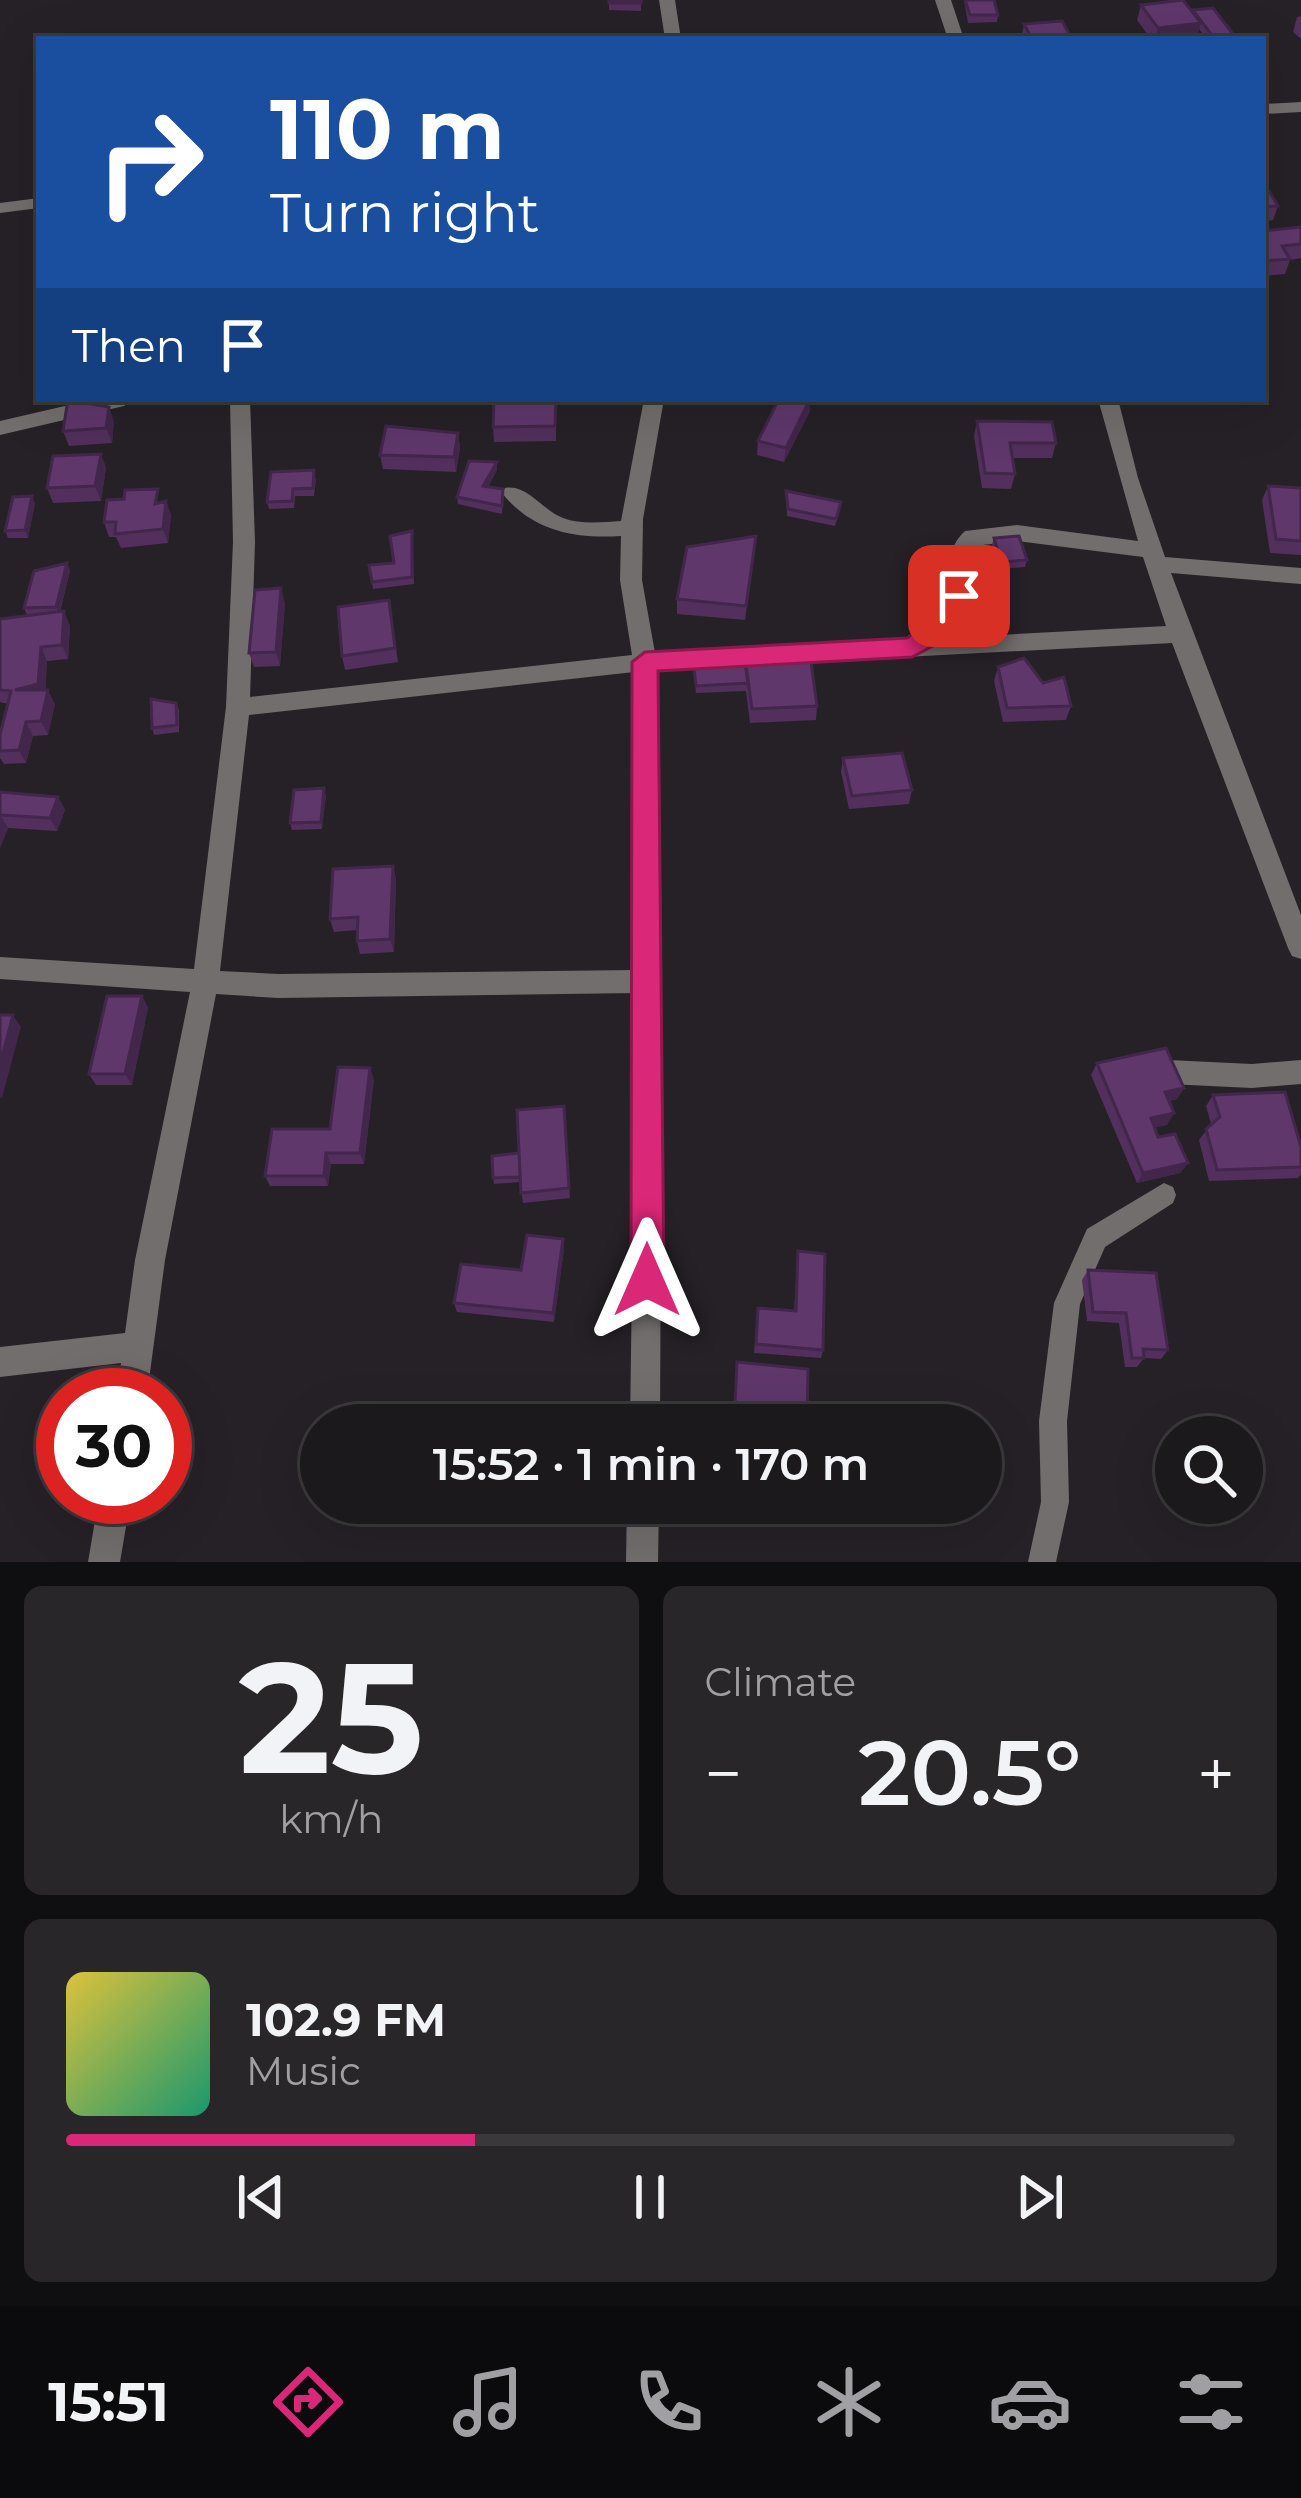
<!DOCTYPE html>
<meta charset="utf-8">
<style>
:root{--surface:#1c191d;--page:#29262a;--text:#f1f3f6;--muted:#a0a0a4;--line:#3a383b;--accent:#db2777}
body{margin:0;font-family:Montserrat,sans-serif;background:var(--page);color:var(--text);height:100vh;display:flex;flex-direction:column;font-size:45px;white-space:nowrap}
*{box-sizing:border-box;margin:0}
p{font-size:39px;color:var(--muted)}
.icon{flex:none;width:66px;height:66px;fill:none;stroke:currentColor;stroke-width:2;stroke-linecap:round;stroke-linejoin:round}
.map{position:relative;height:1562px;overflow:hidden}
.sheet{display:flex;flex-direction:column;gap:24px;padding:24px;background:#0f0e10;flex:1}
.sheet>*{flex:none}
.banner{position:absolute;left:36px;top:36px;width:1230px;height:366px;border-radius:0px;box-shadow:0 12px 48px #0002,0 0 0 3px var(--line);background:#1a4fa0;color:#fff;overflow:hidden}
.controls{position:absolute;left:1155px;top:1416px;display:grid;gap:24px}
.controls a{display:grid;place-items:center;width:108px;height:108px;border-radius:50%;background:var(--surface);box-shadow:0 12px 48px #0002,0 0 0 3px var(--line);font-size:60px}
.speed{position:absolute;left:36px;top:1368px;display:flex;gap:24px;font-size:60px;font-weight:700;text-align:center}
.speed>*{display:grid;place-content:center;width:156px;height:156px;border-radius:50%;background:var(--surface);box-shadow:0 12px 48px #0002,0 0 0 3px var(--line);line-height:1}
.speed .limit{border:18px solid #d22;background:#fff;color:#111}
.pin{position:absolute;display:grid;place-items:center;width:102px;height:102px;color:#fff;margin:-51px;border-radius:24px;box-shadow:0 6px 18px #0006}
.me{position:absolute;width:132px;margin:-66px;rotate:0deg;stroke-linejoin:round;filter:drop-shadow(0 0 9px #0008)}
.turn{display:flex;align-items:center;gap:42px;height:252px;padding:0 36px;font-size:54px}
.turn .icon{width:156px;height:156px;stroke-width:2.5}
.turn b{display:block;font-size:84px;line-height:102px}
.then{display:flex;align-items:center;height:114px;padding:0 36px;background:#0003;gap:24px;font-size:45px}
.big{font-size:90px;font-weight:600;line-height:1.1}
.sheet .tile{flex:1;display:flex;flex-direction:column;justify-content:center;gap:18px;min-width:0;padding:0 42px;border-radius:18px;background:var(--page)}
.sheet .dial{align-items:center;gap:0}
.dial b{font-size:156px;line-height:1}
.song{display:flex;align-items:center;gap:36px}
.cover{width:144px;height:144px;border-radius:18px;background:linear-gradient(135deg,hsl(50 70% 55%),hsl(160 70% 35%))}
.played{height:12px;border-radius:6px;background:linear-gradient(90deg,var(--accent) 35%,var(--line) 35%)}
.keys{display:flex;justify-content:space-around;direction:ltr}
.heat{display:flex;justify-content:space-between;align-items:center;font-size:66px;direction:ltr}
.sheet .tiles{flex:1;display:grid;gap:24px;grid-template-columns:1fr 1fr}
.tile:last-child{grid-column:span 2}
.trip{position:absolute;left:300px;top:1404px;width:702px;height:120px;border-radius:60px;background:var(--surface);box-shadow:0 12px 48px #0002,0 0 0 3px var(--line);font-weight:600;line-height:120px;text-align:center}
.dock{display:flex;height:192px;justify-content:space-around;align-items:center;background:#0b0a0c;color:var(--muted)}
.dock .icon{width:84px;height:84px}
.dock .current{color:var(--accent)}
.dock b{font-size:54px;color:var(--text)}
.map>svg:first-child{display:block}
</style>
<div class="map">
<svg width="1301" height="1562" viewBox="0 0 1301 1562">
<rect width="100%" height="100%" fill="#262127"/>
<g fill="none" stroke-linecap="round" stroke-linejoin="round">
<!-- service -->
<path fill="#736e6e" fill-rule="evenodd" d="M1164 1183 1173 1187 1176 1195 1173 1203 1105 1247 1080 1304 1067 1421 1069 1502 1056 1562H1028L1041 1502 1039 1421 1054 1303 1087 1229Z"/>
<!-- minor -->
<path fill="#736e6e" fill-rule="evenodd" d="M659 0H675L681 39H665Z
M935 0H951L964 39H948Z
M1301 102V112L1263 114V104Z
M39 198V208L0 213V203Z
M95 399H134L124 406 0 435V421Z
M230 399H250L255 542 250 697 632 655 620 580 621 536C575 539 532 531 502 493L505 488C527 484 542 510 563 518 581 525 603 522 621 521L644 399H664L643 519 642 580 655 653 906 640C972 597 930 564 965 531L1017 525 1138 541 1098 399H1118L1138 478 1165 557 1301 568V584L1171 573 1301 915V959L1292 956 1288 948 1172 643 656 670 657 929 662 981 660 1425H630L636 993 278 998 216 994 165 1260 147 1395H117L121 1363 0 1377V1347L125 1333 135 1260 190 992 0 979V957L194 969 226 707 233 542ZM1017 541 1143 557 1166 626 941 638 967 600 974 546ZM634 672 631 929 635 970 278 974 220 971 249 715Z
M1147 1059 1252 1064 1301 1060V1084L1252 1088 1147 1083 1137 1080 1133 1071 1137 1062Z
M99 1497H131L120 1562H88Z
M627 1503H659L658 1562H626Z"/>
</g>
<!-- wall -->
<path fill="#522f5c" d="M609 0H641V11L609 10Z
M964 0H994L998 15 997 22 968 23Z
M1141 5 1192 12 1193 10 1233 34 1232 39H1207L1199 29 1197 38 1151 39 1137 20Z
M1301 16V39L1293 32 1297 17Z
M1024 24 1072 39H1021Z
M1263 191 1278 206 1273 220 1267 221 1269 224 1266 231 1301 227V258L1290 260 1285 274 1263 276Z
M556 399V441L494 442 493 427Z
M810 411 784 462 757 455 758 441Z
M977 421 1056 443 1052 458H1012L1015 474 1011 489 982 488 974 436Z
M114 422 112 443 69 446 63 431Z
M458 433 460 448 456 472 383 469 380 455Z
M101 454 106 468 101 501 53 503 47 488Z
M497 462V470L488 487 503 489 502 514 458 504 457 497Z
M316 478 314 496H295L294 508 269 509 267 502Z
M1268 486 1301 488V555L1270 553 1262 500Z
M786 491 840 510 835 526 787 516Z
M166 501 171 515 168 543 121 548 116 537H109L104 522Z
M35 503 28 538H8L5 531Z
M412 531 414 584 373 589 369 565 394 563Z
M994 538 1027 560 1025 567 1000 569 992 545Z
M755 550 745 620 677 614V599Z
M67 563 70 571 60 612 70 626 68 659 47 661 45 690 55 704 48 735 33 736 26 763 4 764 0 758V735L8 704 0 702V619L38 615H27L24 608Z
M389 600 398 662 345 670 342 656Z
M285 603 280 666 254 667 249 653Z
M693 660 817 706 816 720 750 723 746 691 696 693Z
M998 667 1043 683 1071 706 1066 720 1003 722 994 681Z
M176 703 179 710V732L154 735 152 728Z
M843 758 912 790 909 804 849 809 841 772Z
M0 792 58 797 65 810 57 831 8 828 0 848Z
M326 795 322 829 292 830 290 823Z
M393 866 396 879 394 952 360 954 357 941V930L334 932 330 919Z
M142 996 148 1008 132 1085H96L89 1074Z
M1097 1063 1184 1088 1177 1099 1169 1101 1174 1113 1167 1125 1154 1127 1158 1137 1188 1163 1180 1173 1137 1183 1091 1075Z
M374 1079 364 1164H331L328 1186H270L265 1176 330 1129Z
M1213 1095 1301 1147V1174L1298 1178 1209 1181 1199 1140 1211 1124 1206 1106Z
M564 1106 570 1198 523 1203 520 1182 494 1184 493 1178Z
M564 1249 554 1322 457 1312 454 1303Z
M798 1251 823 1350 821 1358 754 1353 758 1308 794 1311Z
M1088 1270 1168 1350 1161 1359 1144 1358 1137 1367H1125L1119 1323 1087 1321 1082 1280Z"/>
<!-- shaded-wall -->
<path fill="#42264b" d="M1201 23 1197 38 1155 39 1158 28Z
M1233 34 1232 39H1212L1213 37Z
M810 399V411L784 462 786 448Z
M109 407 114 422 112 443 106 428Z
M458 433 460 448 456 472 454 457Z
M101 454 106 468 101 501 95 486Z
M497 462V470L484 494 483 486Z
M32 496 35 503 28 538 25 530Z
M166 501 171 515 168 543 163 529Z
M67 563 70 571 59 614 56 607Z
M281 588 285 603 280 666 276 652Z
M64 611 70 626 68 659 62 645Z
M41 647 47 661 45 698 15 690Z
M48 690 55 704 48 735 41 721Z
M26 722 33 736 26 763 19 750Z
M324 788 326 795 322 829 321 822Z
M58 797 65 810 57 831 50 818Z
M0 814 8 828 0 848Z
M393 866 396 879 394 952 390 939Z
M142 996 148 1008 132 1085 125 1074Z
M13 1015 21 1027 2 1098 0 1096V1064Z
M370 1068 374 1079 364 1164 360 1153Z
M1184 1088 1177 1099 1158 1103 1165 1092Z
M1174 1113 1167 1125 1144 1130 1151 1118Z
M326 1153 331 1164 328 1186 324 1176Z
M1188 1163 1180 1173 1137 1183 1143 1173Z
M563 1239 564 1249 554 1322 553 1313Z"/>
<!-- building -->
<path fill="#5f376b" stroke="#42264b" stroke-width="3" d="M609 0H641V3H609Z
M965 0H994L998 15H970Z
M1183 0 1201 23 1158 28 1141 5Z
M1213 8 1233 34 1213 37 1193 10Z
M1062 21 1072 39H1032L1024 24Z
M1263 191H1269L1278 206 1263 207Z
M1301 227V244L1282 246 1290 259 1265 261 1263 257V231Z
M68 399H88L87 403 109 407 106 428 63 431Z
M494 399H556L555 426 493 427Z
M779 399H810L786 448 758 441Z
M977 421 1052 422 1056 443H1010L1015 474 985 473Z
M386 426 458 433 454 457 380 455Z
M101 454 95 486 47 488 53 456Z
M469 461 497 462 483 486 503 489 502 506 457 497Z
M314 470 313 488 293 489 292 501 267 502 271 472Z
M1268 486 1301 488V541L1276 539Z
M158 489 155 504 166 501 163 529 115 534 116 522H104L107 500 124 499 125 490Z
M786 491 841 502 836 519 788 509Z
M32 496 25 530 5 531 13 497Z
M412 531V577L372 582 369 565 394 563 390 536Z
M756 536 746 606 677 599 687 547Z
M1019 536 1027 560 1001 562 994 538Z
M67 563 56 607 24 608 34 571Z
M281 588 276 652 249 653 255 590Z
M389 600 395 648 342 656 338 607Z
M64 611 62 645 41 647 38 684 15 690H48L41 721 26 722 19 750 0 751V735L11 691 0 690V619Z
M810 654 817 706 752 709 745 658Z
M744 657 748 683 696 686 693 660Z
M1024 658 1043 683 1064 677 1071 706 1007 708 998 667Z
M151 699 176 703 177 725 152 728Z
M902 753 912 790 852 796 843 758Z
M324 788 321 822 290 823 294 790Z
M0 792 58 797 50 818 0 815Z
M393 866 390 939 357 941 358 917 330 919 333 869Z
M107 996H142L125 1074H89Z
M0 1015H13L0 1064Z
M1166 1048 1184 1088 1165 1092 1174 1113 1151 1118 1158 1137 1175 1134 1188 1163 1143 1173 1097 1063Z
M338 1067 370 1068 360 1153H326L324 1176H265L272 1129H330Z
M1285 1092 1301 1147V1167L1217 1170 1206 1129 1220 1117 1213 1095Z
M564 1106 569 1188 521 1193 517 1110Z
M519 1153 520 1177 493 1178 492 1156Z
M527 1235 563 1239 553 1313 454 1303 461 1264 521 1270Z
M798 1251 825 1254 823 1350 756 1344 758 1308 796 1311Z
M1088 1270 1156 1273 1168 1350 1143 1349 1144 1358H1132L1126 1313 1093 1312Z
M737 1362 808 1369 807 1425H734Z"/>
<!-- route -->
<path fill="#db2777" stroke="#8e194d" stroke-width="3" d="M959 587 968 590 971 596 968 603 942 641 912 657 658 671 664 1280 659 1291 647 1296 636 1291 631 1280 632 662 645 652 907 638C928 625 937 596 959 587Z"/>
</svg>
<div class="controls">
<a><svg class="icon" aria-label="search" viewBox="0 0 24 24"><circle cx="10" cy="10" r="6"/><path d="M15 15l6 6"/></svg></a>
</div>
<div class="speed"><div class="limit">30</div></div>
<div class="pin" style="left:959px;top:596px;background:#d93025"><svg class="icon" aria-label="arrive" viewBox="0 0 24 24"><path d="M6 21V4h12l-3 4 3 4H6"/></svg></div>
<svg class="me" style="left:647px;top:1280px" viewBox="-20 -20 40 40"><path d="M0-17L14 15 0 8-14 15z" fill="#db2777" stroke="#fff" stroke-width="4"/></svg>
<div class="trip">15:52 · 1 min · 170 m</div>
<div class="banner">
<div class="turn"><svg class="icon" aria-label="right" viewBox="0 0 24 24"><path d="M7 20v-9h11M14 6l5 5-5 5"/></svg><div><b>110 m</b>Turn right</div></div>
<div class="then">Then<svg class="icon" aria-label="arrive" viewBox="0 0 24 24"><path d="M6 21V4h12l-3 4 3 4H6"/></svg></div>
</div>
</div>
<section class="sheet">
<div class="tiles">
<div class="tile dial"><b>25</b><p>km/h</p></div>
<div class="tile"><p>Climate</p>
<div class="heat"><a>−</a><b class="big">20.5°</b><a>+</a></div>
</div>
<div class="tile">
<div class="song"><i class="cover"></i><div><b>102.9 FM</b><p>Music</p></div></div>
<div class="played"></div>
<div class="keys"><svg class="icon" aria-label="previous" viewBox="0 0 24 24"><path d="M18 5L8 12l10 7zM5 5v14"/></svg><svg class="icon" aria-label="pause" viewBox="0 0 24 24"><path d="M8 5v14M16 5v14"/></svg><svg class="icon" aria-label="next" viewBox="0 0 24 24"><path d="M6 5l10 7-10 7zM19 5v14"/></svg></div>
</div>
</div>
</section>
<nav class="dock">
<b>15:51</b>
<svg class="icon current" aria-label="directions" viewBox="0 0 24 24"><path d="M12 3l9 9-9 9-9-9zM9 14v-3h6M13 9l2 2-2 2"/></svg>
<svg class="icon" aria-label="music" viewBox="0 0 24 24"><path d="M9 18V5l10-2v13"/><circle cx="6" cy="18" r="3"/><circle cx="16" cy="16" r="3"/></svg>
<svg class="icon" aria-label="phone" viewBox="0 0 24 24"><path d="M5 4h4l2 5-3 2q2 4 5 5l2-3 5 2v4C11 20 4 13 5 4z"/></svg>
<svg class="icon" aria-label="climate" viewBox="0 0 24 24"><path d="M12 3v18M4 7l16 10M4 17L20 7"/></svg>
<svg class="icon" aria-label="car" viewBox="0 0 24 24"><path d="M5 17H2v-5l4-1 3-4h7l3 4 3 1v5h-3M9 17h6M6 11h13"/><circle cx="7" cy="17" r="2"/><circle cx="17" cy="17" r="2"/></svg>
<svg class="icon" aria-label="filters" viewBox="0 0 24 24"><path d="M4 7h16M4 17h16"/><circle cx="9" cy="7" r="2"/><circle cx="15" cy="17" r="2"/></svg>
</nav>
